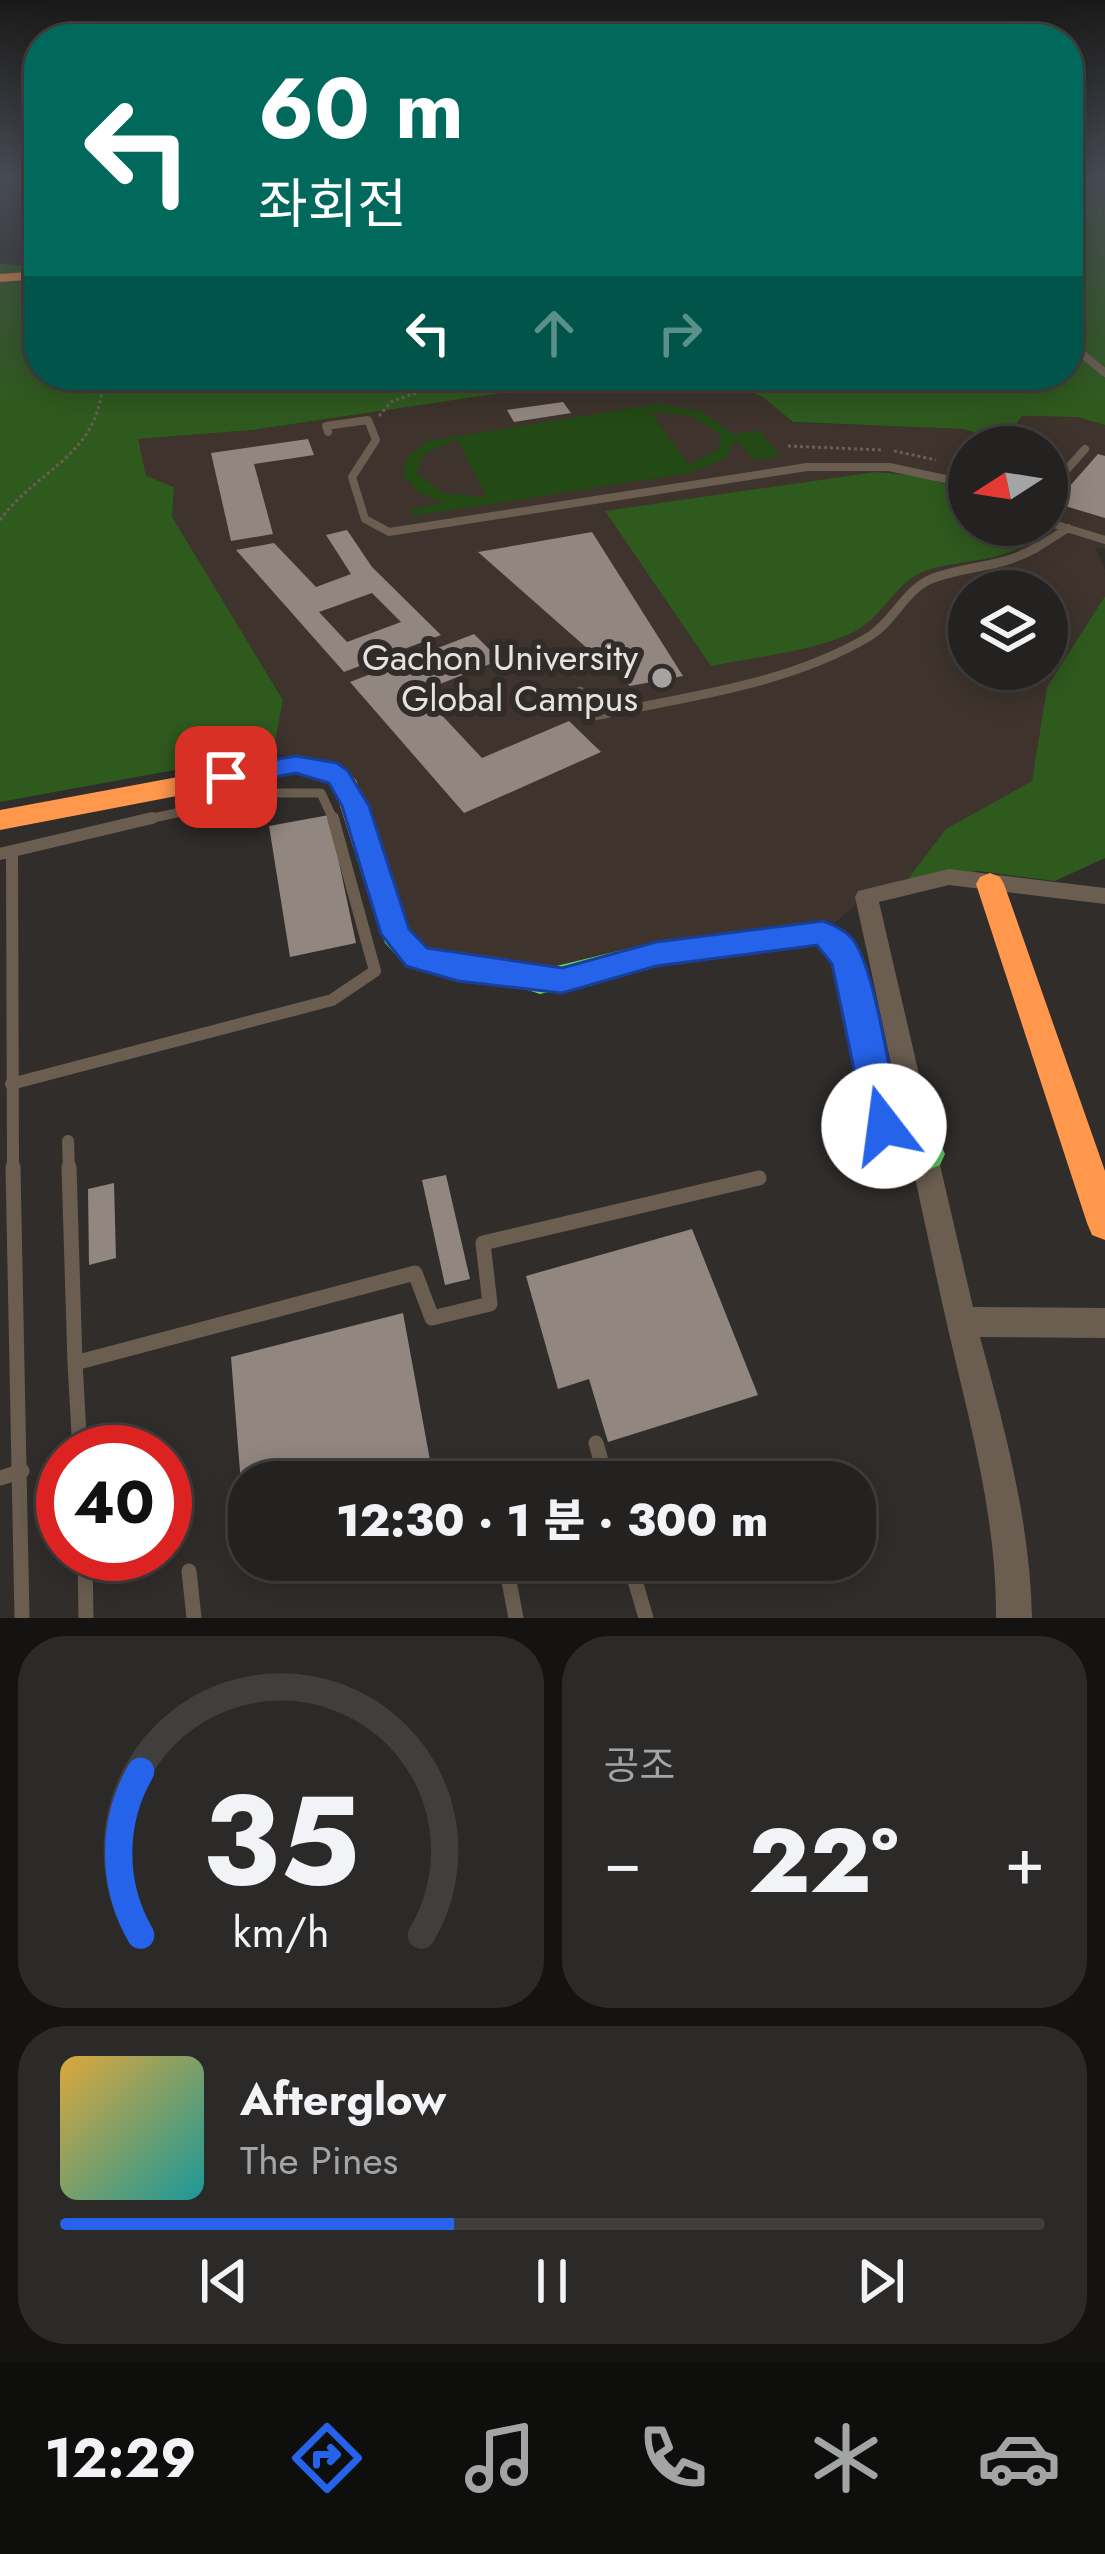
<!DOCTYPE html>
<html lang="ko">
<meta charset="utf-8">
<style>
:root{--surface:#242220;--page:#2c2a29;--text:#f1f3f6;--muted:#a3a4a5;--line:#413f3e;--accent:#2563eb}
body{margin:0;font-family:Jost,"Noto Sans KR",sans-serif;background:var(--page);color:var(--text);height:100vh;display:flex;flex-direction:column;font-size:45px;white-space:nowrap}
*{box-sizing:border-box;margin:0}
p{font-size:39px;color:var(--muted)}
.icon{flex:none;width:66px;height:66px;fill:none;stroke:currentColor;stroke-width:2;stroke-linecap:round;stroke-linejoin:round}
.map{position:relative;height:1618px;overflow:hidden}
.sheet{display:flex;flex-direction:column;gap:18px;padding:18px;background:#141312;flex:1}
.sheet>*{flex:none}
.hud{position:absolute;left:24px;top:24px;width:1059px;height:366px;border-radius:48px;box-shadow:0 6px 30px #0003,0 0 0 3px var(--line);background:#00695c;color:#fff;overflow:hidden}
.needle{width:78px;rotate:258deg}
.tools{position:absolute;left:948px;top:426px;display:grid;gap:24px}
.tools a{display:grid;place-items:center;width:120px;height:120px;border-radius:50%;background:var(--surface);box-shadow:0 6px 30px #0003,0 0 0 3px var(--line);font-size:60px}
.speed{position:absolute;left:36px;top:1425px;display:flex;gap:24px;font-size:60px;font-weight:700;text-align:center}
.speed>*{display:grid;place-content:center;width:156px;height:156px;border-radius:50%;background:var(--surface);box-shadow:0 6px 30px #0003,0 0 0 3px var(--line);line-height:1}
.speed .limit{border:18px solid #d22;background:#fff;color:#111}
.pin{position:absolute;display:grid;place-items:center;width:102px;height:102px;color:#fff;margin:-51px;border-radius:24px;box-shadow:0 6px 18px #0006}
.me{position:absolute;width:132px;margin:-66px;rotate:345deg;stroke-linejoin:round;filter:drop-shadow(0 0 9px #0008)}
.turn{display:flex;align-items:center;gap:42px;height:252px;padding:0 36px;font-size:54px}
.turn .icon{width:156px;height:156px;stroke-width:2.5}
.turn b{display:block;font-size:84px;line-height:102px}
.lanes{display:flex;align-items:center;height:114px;padding:0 36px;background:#0003;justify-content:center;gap:60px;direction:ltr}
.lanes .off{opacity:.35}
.big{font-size:90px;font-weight:800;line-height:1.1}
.sheet .tile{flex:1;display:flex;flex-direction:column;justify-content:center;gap:18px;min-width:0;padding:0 42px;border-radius:48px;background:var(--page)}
.sheet .dial{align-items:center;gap:0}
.dial svg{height:312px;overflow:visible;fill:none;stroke:var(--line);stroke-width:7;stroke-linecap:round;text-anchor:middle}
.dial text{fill:var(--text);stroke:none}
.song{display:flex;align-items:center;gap:36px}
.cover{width:144px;height:144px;border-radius:18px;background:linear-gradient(135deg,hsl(40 70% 55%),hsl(180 70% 35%))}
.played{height:12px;border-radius:6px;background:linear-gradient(90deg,var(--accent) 40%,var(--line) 40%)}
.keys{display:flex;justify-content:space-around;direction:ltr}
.heat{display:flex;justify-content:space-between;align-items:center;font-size:66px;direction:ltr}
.sheet .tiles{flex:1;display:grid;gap:18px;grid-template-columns:1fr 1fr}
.tile:last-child{grid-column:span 2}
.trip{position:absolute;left:228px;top:1461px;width:648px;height:120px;border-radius:48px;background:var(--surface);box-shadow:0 6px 30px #0003,0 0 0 3px var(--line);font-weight:800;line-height:120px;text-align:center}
.tab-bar{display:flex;height:192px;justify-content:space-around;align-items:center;background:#0e0e0d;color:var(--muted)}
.tab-bar .icon{width:84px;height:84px}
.tab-bar .on{color:var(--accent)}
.tab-bar b{font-size:54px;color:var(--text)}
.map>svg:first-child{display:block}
</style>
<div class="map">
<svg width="1105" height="1618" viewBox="0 0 1105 1618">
<rect width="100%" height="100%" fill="#302d2b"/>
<!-- built -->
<path fill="#3e332d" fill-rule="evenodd" d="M622 375H716L764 398 793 422 807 423 963 429 1005 441 1022 416 1077 417 1105 425V549L1096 548 1105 570V596L1047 687 1032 781 946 829 916 876 875 890 823 932 562 980 417 958 328 769 273 752 283 699 146 476 137 439 252 430ZM969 447H1047V525H969ZM969 591H1047V669H969Z"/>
<!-- green -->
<path fill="#234914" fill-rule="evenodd" d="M657 404 701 411 733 434 758 430 781 456 754 460 736 439 726 458 690 473 414 516 411 509 444 503 418 492 403 475 407 457 427 441ZM650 412 688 415 719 433 720 448 689 465ZM457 439 486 496 485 497 444 493 417 474 423 455Z"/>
<!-- forest -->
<path fill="#2f5a1e" d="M1068 183 1105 189 1099 192 1105 199V425L1077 417 1022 416 1005 441 963 429 793 422 764 398 716 375H1068Z
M0 264 39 266V375H622L252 430 138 439 146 476 174 487 172 517 283 700 273 752 0 802Z
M876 472 925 477 969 493V525H1030L1036 530C1013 566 961 557 925 571 897 582 887 609 863 626 829 650 753 657 711 666L605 511Z
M1105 596V858L1055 881 978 871 908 879 946 829 1032 781 1047 687Z"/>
<!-- building -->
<path fill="#928681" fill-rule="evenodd" d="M563 402 571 413 514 422 507 410Z
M308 439 314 455 254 464 273 534 231 541 211 453Z
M1098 454 1105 456V518L1055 503Z
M347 530 372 567 441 635 344 672 236 550 274 543 316 587 351 574 326 535ZM372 593 401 622 347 642 319 612Z
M592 532 683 676 630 686 478 552Z
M474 634 500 660 420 692 482 758 569 721 601 752 464 813 350 682Z
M329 815 356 943 290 957 269 826Z
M446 1175 470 1279 445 1285 422 1180Z
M114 1183 116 1258 89 1265 88 1189Z
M692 1229 758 1395 608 1442 589 1379 558 1389 526 1276Z
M403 1313 434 1482H249L246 1548 231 1357Z"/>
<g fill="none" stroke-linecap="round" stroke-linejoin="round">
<!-- path -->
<path stroke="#675f56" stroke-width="3" stroke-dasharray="3 3" stroke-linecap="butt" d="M1068 210 1105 212
M379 416 391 402 418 392 414 375
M788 446 883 450
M894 451 936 460
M0 520C37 470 94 457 102 390L125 375"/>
<!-- lane-far4 -->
<path stroke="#6b5e51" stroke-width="6" d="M1068 329 1083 340"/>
<!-- lane-far3 -->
<path stroke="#6b5e51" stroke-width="8" d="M1081 337 1080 352 1105 373
M328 432 326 426 368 420 376 440 352 477 365 519 389 532 807 467H889L969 484
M1047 492 1085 449
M1047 522 1105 540
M1033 550 1068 528"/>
<!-- lane-far2 -->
<path stroke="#6b5e51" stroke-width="9" d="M580 691 594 716C686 697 788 685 870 636 894 621 904 591 931 579 966 565 1004 568 1037 547
M139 821 269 793H321L334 821"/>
<!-- lane-far1 -->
<path stroke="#6b5e51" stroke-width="12" d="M0 854 152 818
M12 854 13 1170
M11 1084 332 1000 375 971 333 818
M68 1141 69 1170"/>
<!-- lane -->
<path stroke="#6b5e51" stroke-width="15" d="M13 1167 22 1618
M69 1167 75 1363
M596 1443 607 1482
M80 1452 75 1363 415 1273 432 1318 490 1304 483 1243 759 1178
M489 1474 490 1482
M0 1478 22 1471
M85 1554 86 1618
M505 1560 516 1618
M629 1560 646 1618
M189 1571 194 1618"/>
<!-- street -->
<path fill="#6b5e51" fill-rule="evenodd" d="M949 869 1105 888V904L949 885 879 902 973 1307 1105 1308V1338L980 1337C1005 1430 1030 1521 1032 1618H996C997 1509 965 1408 942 1302 912 1167 885 1032 855 897L858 891 866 889Z"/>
<!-- fast -->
<path fill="#63d668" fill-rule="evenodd" d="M390 905 400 908 409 930 426 947 508 959 540 970 655 942 823 921C835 924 847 931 854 941 874 972 889 1076 899 1117L940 1143 945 1154 940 1165 928 1170 872 1137 833 964 828 952 818 944 655 966 540 994 507 983 406 966 385 943 375 916 380 908Z"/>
<!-- slow -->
<path fill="#ff974d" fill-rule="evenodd" d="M39 271V279L0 282V274Z
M296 755 337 763 356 780 405 916 400 924H380L375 916 335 790 320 777 296 773 0 830V810Z
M990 873 1000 877 1004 884 1105 1171V1240L1092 1235 1087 1223 976 884 980 877Z"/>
</g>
<!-- sky -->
<linearGradient id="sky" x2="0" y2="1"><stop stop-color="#1a1918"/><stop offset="0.44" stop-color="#484c55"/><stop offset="1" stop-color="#484c55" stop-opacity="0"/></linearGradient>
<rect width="1105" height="403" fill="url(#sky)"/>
<!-- route -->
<path fill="#2563eb" stroke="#184099" stroke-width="3" d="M296 756 337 763 348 771 369 806 409 929 427 948 562 968 656 942 823 921C834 925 847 931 854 941 877 976 890 1081 901 1126L896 1136 884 1141 871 1136 866 1126 832 964 817 945 656 966 562 993 458 981 406 966 381 934 342 806 329 783 296 773 226 786 213 777 226 768Z"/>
<!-- markers -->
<circle fill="#a6a3a1" stroke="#322c29" stroke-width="4.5" cx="662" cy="678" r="12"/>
<g text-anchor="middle" stroke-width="12" stroke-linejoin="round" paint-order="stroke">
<!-- poi labels -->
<g font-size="36" fill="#e6e2e0" stroke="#322c29" text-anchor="end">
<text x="638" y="670">Gachon University<tspan x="638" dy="41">Global Campus</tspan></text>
</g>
</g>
</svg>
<div class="tools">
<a><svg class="needle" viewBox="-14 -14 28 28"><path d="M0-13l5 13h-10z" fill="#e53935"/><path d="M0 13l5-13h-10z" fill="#a3a4a5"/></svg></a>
<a><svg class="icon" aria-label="layers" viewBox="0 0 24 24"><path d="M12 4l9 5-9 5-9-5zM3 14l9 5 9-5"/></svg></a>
</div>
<div class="speed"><div class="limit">40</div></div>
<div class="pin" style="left:226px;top:777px;background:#d93025"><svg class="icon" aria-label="arrive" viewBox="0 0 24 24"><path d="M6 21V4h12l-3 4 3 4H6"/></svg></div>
<svg class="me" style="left:884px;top:1126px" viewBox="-20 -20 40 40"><circle r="19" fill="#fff"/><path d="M0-13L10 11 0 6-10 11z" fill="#2563eb"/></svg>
<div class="trip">12:30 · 1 분 · 300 m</div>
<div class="hud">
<div class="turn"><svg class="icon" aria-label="left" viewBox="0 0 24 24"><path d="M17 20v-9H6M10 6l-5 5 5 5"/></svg><div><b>60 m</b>좌회전</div></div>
<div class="lanes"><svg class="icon" aria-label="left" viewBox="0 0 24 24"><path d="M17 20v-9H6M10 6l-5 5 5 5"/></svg><svg class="icon off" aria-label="ahead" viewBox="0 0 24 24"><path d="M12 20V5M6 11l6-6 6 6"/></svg><svg class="icon off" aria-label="right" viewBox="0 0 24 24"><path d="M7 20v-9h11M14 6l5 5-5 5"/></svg></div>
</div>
</div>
<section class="sheet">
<div class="tiles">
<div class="tile dial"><svg viewBox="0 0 100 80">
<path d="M14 69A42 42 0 1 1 86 69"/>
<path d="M14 69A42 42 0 0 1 14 27" stroke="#2563eb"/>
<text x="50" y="56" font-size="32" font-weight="700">35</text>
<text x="50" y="72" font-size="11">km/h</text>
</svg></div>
<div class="tile"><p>공조</p>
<div class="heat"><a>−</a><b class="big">22°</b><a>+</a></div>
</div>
<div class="tile">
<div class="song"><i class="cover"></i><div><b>Afterglow</b><p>The Pines</p></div></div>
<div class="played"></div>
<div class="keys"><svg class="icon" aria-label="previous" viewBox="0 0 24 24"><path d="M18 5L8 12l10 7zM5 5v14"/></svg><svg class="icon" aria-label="pause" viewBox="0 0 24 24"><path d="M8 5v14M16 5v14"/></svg><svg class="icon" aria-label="next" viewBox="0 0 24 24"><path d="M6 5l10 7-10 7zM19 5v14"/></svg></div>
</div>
</div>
</section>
<nav class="tab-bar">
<b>12:29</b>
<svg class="icon on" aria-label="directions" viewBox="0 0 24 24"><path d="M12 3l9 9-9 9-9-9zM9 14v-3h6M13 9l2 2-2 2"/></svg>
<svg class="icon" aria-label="music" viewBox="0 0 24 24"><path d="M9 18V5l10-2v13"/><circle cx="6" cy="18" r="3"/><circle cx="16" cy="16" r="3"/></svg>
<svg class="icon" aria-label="phone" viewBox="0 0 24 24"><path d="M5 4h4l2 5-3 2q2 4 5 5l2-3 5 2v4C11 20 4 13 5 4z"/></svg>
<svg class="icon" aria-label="climate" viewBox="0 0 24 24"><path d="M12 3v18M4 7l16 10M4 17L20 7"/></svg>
<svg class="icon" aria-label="car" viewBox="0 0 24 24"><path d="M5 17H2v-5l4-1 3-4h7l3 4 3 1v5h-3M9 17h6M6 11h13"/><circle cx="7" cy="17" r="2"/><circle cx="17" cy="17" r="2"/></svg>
</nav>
